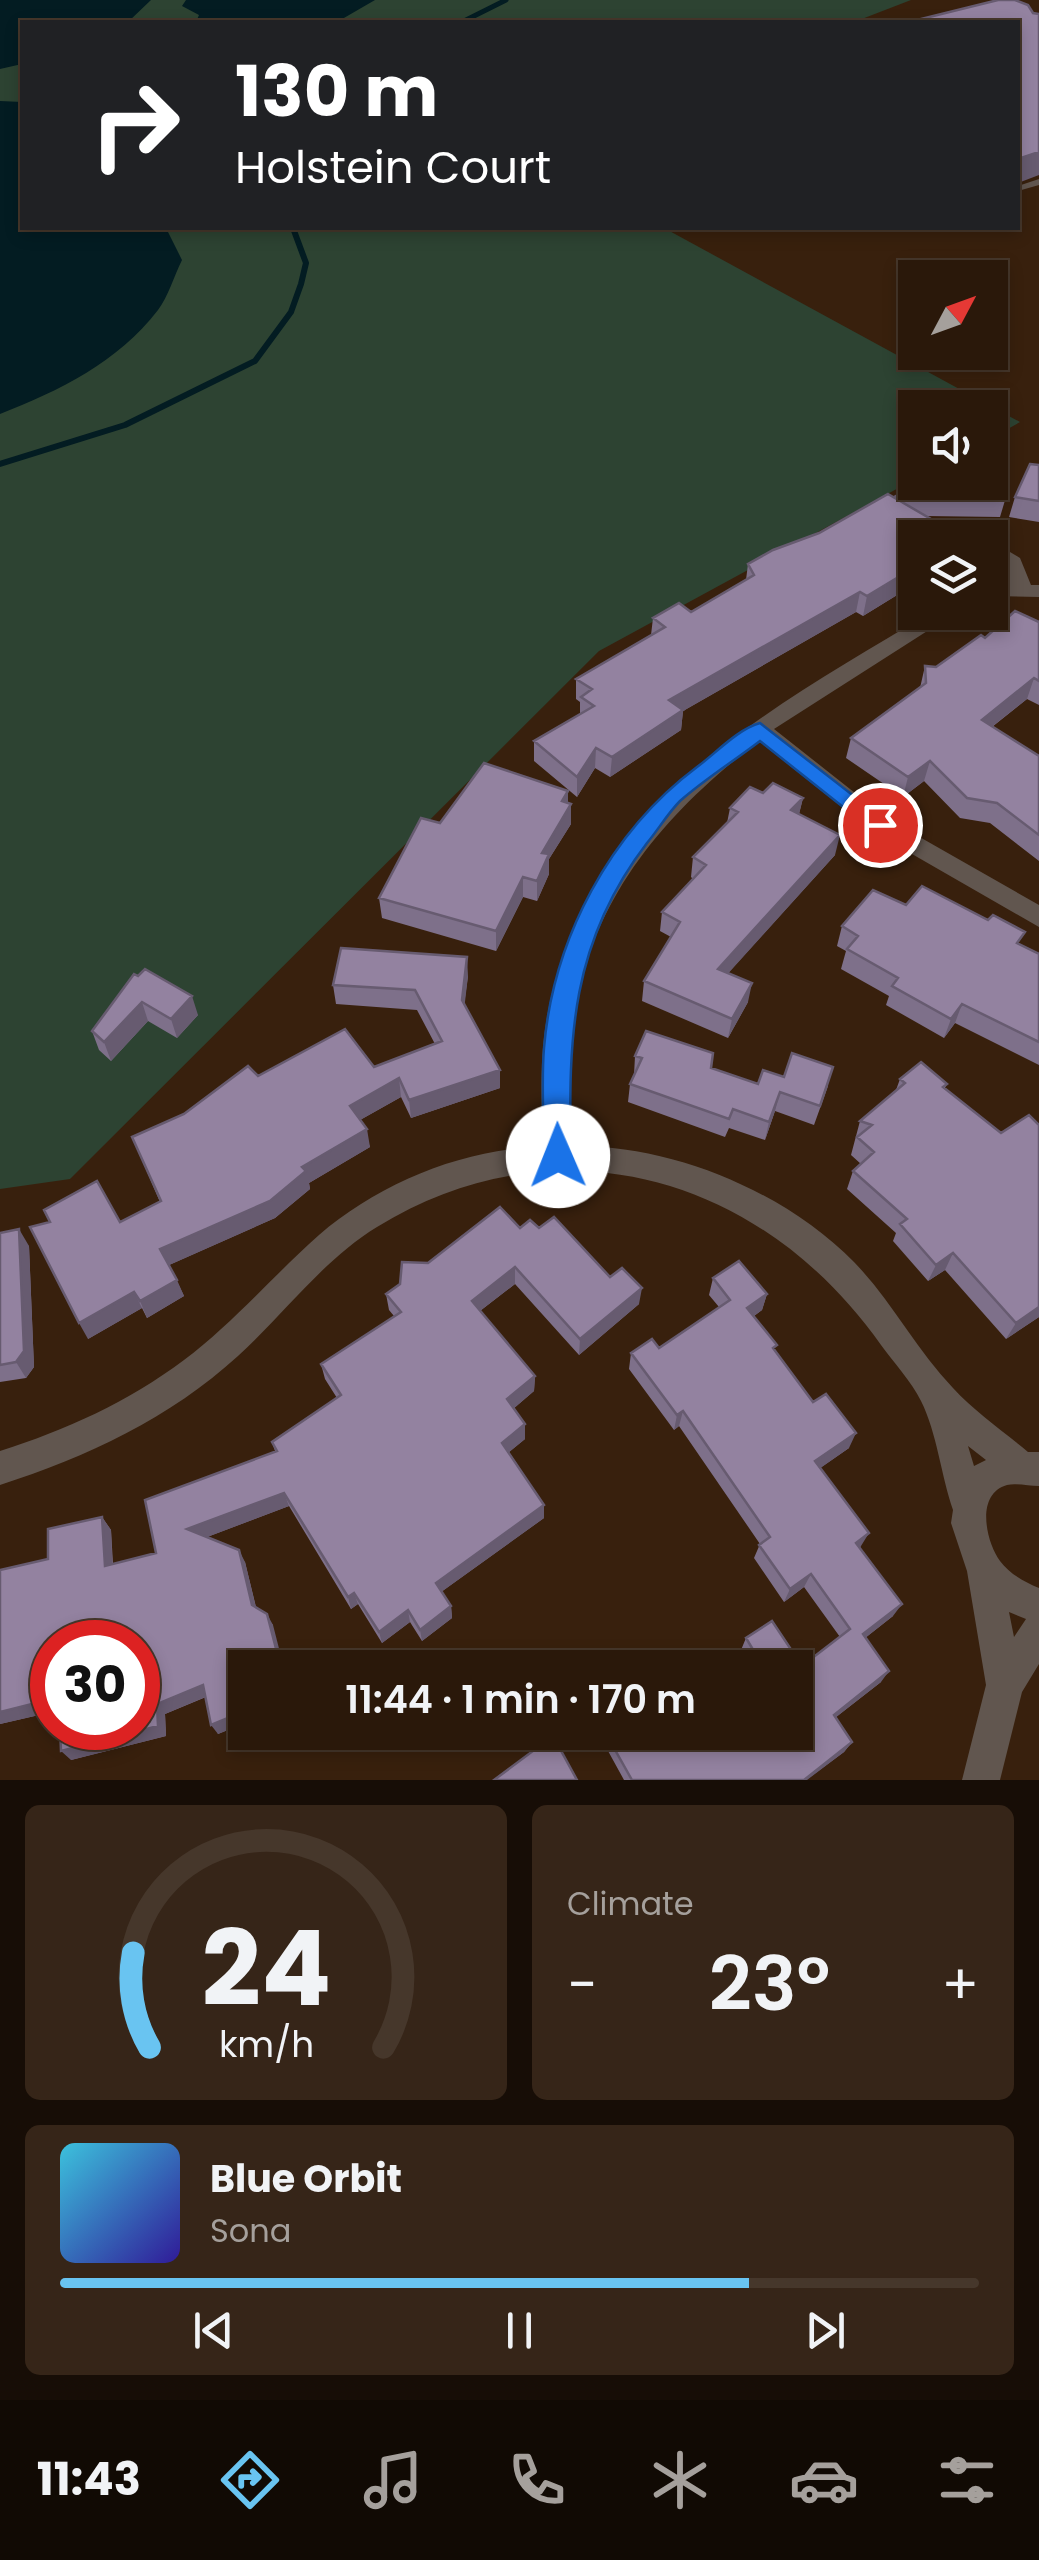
<!DOCTYPE html>
<meta charset="utf-8">
<style>
:root{--surface:#2a180a;--page:#362518;--text:#f1f3f6;--muted:#a5a09c;--line:#46372b;--accent:#69c4f1}
body{margin:0;font-family:Poppins,sans-serif;background:var(--page);color:var(--text);height:100vh;display:flex;flex-direction:column;font-size:38px;white-space:nowrap}
*{box-sizing:border-box;margin:0}
p{font-size:32px;color:var(--muted)}
.icon{flex:none;width:55px;height:55px;fill:none;stroke:currentColor;stroke-width:2;stroke-linecap:round;stroke-linejoin:round}
.map{position:relative;height:1780px;overflow:hidden}
.panel{display:flex;flex-direction:column;gap:25px;padding:25px;background:#170d06;flex:1}
.panel>*{flex:none}
.banner{position:absolute;left:20px;top:20px;width:1000px;height:210px;border-radius:0px;box-shadow:0 5px 15px #0003,0 0 0 2px var(--line);background:#202124;color:#fff;overflow:hidden}
.needle{width:65px;rotate:49deg}
.tools{position:absolute;left:898px;top:260px;display:grid;gap:20px}
.tools a{display:grid;place-items:center;width:110px;height:110px;border-radius:0px;background:var(--surface);box-shadow:0 5px 15px #0003,0 0 0 2px var(--line);font-size:50px}
.speed{position:absolute;left:30px;top:1620px;display:flex;gap:20px;font-size:50px;font-weight:700;text-align:center}
.speed>*{display:grid;place-content:center;width:130px;height:130px;border-radius:50%;background:var(--surface);box-shadow:0 5px 15px #0003,0 0 0 2px var(--line);line-height:1}
.speed .limit{border:15px solid #d22;background:#fff;color:#111}
.pin{position:absolute;display:grid;place-items:center;width:85px;height:85px;color:#fff;margin:-42px;border:5px solid #fff;border-radius:50%;box-shadow:0 2px 10px #0007}
.me{position:absolute;width:110px;margin:-55px;rotate:359deg;stroke-linejoin:round;filter:drop-shadow(0 0 8px #0008)}
.turn{display:flex;align-items:center;gap:35px;height:210px;padding:0 50px;font-size:45px}
.turn .icon{width:130px;height:130px;stroke-width:2.5}
.turn b{display:block;font-size:70px;line-height:85px}
.big{font-size:75px;font-weight:600;line-height:1.1}
.panel .card{flex:1;display:flex;flex-direction:column;justify-content:center;gap:15px;min-width:0;padding:0 35px;border-radius:15px;background:var(--page)}
.panel .dial{align-items:center;gap:0}
.dial svg{height:260px;overflow:visible;fill:none;stroke:var(--line);stroke-width:7;stroke-linecap:round;text-anchor:middle}
.dial text{fill:var(--text);stroke:none}
.song{display:flex;align-items:center;gap:30px}
.cover{width:120px;height:120px;border-radius:15px;background:linear-gradient(135deg,hsl(190 70% 55%),hsl(250 70% 35%))}
.played{height:10px;border-radius:5px;background:linear-gradient(90deg,var(--accent) 75%,var(--line) 75%)}
.keys{display:flex;justify-content:space-around;direction:ltr}
.heat{display:flex;justify-content:space-between;align-items:center;font-size:55px;direction:ltr}
.panel .tiles{flex:1;display:grid;gap:25px;grid-template-columns:1fr 1fr}
.card:last-child{grid-column:span 2}
.trip{position:absolute;left:228px;top:1650px;width:585px;height:100px;border-radius:0px;background:var(--surface);box-shadow:0 5px 15px #0003,0 0 0 2px var(--line);font-weight:600;line-height:100px;text-align:center}
.tab-bar{display:flex;height:160px;justify-content:space-around;align-items:center;background:#110a04;color:var(--muted)}
.tab-bar .icon{width:70px;height:70px}
.tab-bar .active{color:var(--accent)}
.tab-bar b{font-size:45px;color:var(--text)}
.map>svg:first-child{display:block}
</style>
<div class="map">
<svg width="1039" height="1780" viewBox="0 0 1039 1780">
<rect width="100%" height="100%" fill="#38200d"/>
<!-- green -->
<path fill="#2d4332" d="M0 0H911L854 22H22V228H664L1020 422 990 439V408H915V479L599 651 70 1179 0 1189Z"/>
<!-- water -->
<path fill="#031c22" d="M0 0H151L128 22H22V64L0 69Z
M186 0H375L337 22H196L199 15 182 6Z
M0 101 22 102V228H166L182 260C174 276 168 297 158 310 118 362 59 391 0 414Z"/>
<g fill="none" stroke-linecap="round" stroke-linejoin="round">
<!-- stream-far1 -->
<path stroke="#031c22" stroke-width="5" d="M462 22 506 0"/>
<!-- stream -->
<path stroke="#031c22" stroke-width="6" d="M0 464 125 425 255 361 291 312 301 284 306 263 293 228"/>
<!-- lane -->
<path fill="#61564f" fill-rule="evenodd" d="M1039 179V185L1018 191V186Z"/>
<!-- street -->
<path fill="#61564f" fill-rule="evenodd" d="M1010 552 1020 558 1031 585H1039V597L990 596V584H1010L1000 558Z
M931 612H957L774 729 888 819 1039 905V927L872 831 759 741C662 815 586 904 572 1030 567 1069 571 1108 571 1146 671 1144 784 1191 854 1262 891 1300 916 1349 953 1388 975 1412 1003 1431 1028 1452H1039V1486C1029 1486 1016 1483 1007 1485 975 1494 986 1542 1000 1561 1010 1574 1024 1582 1039 1588V1664L1022 1692 1000 1780H962L986 1685 967 1571 951 1523 953 1510C941 1475 937 1433 921 1401 911 1381 894 1363 881 1345 762 1176 558 1116 377 1227 323 1260 284 1314 238 1356 170 1418 87 1457 0 1485V1451C66 1430 128 1402 184 1360 233 1323 273 1276 319 1235 378 1184 464 1148 542 1147 542 1104 539 1060 547 1017 586 804 763 714 931 612ZM968 1446 986 1460 974 1466ZM1009 1612 1026 1619 1014 1637Z"/>
</g>
<!-- wall -->
<path fill="#7e708a" d="M1039 465V522L1009 517 1015 497Z
M896 496 1006 497 1000 517 926 516 915 538V584L863 616 856 612 683 711 681 730 610 777 595 768 577 797 534 761V741L580 714V702L576 699V679L651 635 653 618 691 612 746 580 748 564 896 499Z
M1039 622V705L1027 699 992 727 1039 756V861L990 823 960 818 924 781 903 797 846 758 851 738 920 688 925 666 936 667 985 638Z
M763 793 803 798 799 814 835 855 728 973 748 1002 728 1038 642 1001 644 981 671 937 660 931 662 912 693 879 691 877 693 857 727 823 730 808Z
M568 803 571 824 549 859V874L537 901 523 897 496 951 382 918 379 898 440 823Z
M906 905 1020 945 1039 954V1065L955 1023 944 1038 886 1005 889 996 841 969 846 951 837 946 842 926Z
M134 974 198 1015 177 1038 148 1021 111 1061 99 1050 92 1031Z
M468 976 464 1005 500 1088 411 1118 401 1097 360 1120 370 1147 309 1183 310 1189 275 1218 169 1265 184 1296 147 1318 142 1308 88 1339 120 1222 160 1202 132 1137 184 1114 258 1076 374 1067 435 1044 417 1010 336 1004 333 985Z
M635 1056 711 1068 758 1084 784 1077 828 1086 814 1125 775 1111 765 1140 729 1128 725 1137 628 1102 630 1084 634 1075Z
M900 1079 947 1084 945 1088 1039 1317 1006 1339 945 1270 928 1281 893 1241 896 1233 847 1189 853 1171 861 1164 851 1155 860 1121 896 1090Z
M520 1228H539L610 1277 639 1304 579 1355 515 1284 480 1311 535 1376 534 1391 513 1409 525 1424V1439L509 1452 544 1505V1518L441 1592 451 1606 452 1618 422 1641 410 1622 382 1643 358 1604 351 1609 289 1506 207 1537 245 1562 256 1607 273 1625 245 1668V1723L218 1734 206 1697 165 1714 166 1736 71 1760 138 1642 52 1712 0 1724V1570L48 1559 102 1517 111 1530 113 1564 156 1553 275 1451 272 1442 337 1398 325 1379 321 1364 394 1316 389 1310 386 1294 428 1263Z
M0 1233 29 1246 34 1367 26 1378 0 1382Z
M713 1278 767 1294 762 1310 754 1316 775 1352 849 1448 820 1468 861 1546 860 1547 893 1616 865 1638 881 1682 836 1717 852 1742 844 1752 806 1780H624L602 1740 603 1732H795L741 1650 746 1638 802 1666 840 1637 804 1587 784 1602 754 1558 760 1544 679 1426 674 1430 629 1369 631 1353 659 1348 719 1307 709 1295Z"/>
<!-- shaded-wall -->
<path fill="#675b70" d="M1039 152V175L1018 183V159Z
M915 560V584L863 616 867 596Z
M860 592 856 612 683 711 681 730 610 777 612 757 669 700Z
M1034 678 1027 699 975 740 982 720Z
M596 748 595 768 577 797V777Z
M930 761 924 781 903 797 908 777Z
M568 791V810L571 804V824L549 859V874L537 901V881L542 853 562 801Z
M803 798 798 818 791 810Z
M840 835 835 855 715 988 718 969Z
M523 877V897L496 951V931Z
M467 957 468 976 463 1019 462 1000Z
M752 983 748 1002 728 1038 732 1019Z
M192 996 198 1015 177 1038 171 1019Z
M142 1002 148 1021 111 1061 104 1042Z
M962 1004 955 1023 944 1038 951 1019Z
M500 1070V1088L411 1118 409 1100Z
M399 1078 401 1097 353 1124 350 1106Z
M780 1092 775 1111 765 1140 769 1122Z
M367 1129 370 1147 309 1183 310 1189 275 1218 167 1266 160 1249Z
M19 1229 29 1246 34 1367 26 1378 16 1362Z
M953 1253 945 1270 928 1281 936 1265Z
M515 1267V1284L472 1317V1301Z
M177 1280 184 1296 147 1318 140 1301Z
M642 1288 639 1304 579 1355 580 1339Z
M134 1292 142 1308 88 1339 79 1323Z
M767 1294 762 1310 743 1324 747 1308Z
M1039 1307V1317L1006 1339 1016 1323Z
M535 1376 534 1391 507 1414V1399Z
M683 1411 679 1426 674 1430 677 1415Z
M525 1424V1439L503 1457 502 1443Z
M856 1433 849 1448 809 1476 815 1461Z
M284 1493 289 1506 194 1542 187 1529Z
M544 1505V1518L437 1595 436 1583Z
M102 1517 111 1530 113 1578 105 1566Z
M869 1533 861 1546 849 1556 856 1543Z
M239 1550 245 1562 258 1616 252 1605Z
M811 1574 804 1587 784 1602 790 1589Z
M354 1593 358 1604 351 1609 348 1597Z
M902 1604 893 1616 855 1646 863 1634Z
M451 1606 452 1618 422 1641 420 1630Z
M408 1610 410 1622 382 1643 379 1632Z
M267 1614 273 1625 284 1668H281Z
M889 1671 881 1682 826 1725 834 1715Z
M203 1685 210 1695 165 1714 166 1736 71 1760 61 1751 157 1704Z
M52 1699V1712L0 1724V1712Z
M245 1711V1723L218 1734 211 1725Z
M852 1742 844 1752 807 1780H802Z"/>
<!-- building -->
<path fill="#9382a0" stroke="#675b70" stroke-width="2.5" d="M998 0H1015L1028 5 1033 13 1039 14V152L1018 159V22H909Z
M990 455 1006 497 896 496 921 482H990Z
M1030 464 1039 465V501L1015 497Z
M888 494 955 533 947 538H915V567L867 596 860 592 669 700 683 710 612 757 596 748 577 777 534 741 594 706 581 697 592 689 576 679 665 627 653 618 679 603 691 612 754 575 748 564 773 550 819 533Z
M1015 611 1039 622V681L1034 678 982 720 1039 756V835L997 803 967 798 930 761 908 777 851 738 926 683 925 666 936 667 981 635 985 638Z
M484 763 568 791 562 801 571 804 542 853 549 854 537 881 523 877 496 931 379 898 421 818 440 823Z
M773 783 803 798 791 810 840 835 718 969 752 983 732 1019 644 981 680 922 662 912 706 865 693 857 738 812 730 808 750 787 763 793Z
M922 886 988 920 993 915 1025 932 1017 943 1039 954V1042L962 1004 951 1019 892 986 898 978 847 949 858 936 842 926 873 890 906 905Z
M341 948 467 957 462 1000 500 1070 409 1100 399 1078 350 1106 367 1129 302 1167 306 1171 270 1201 160 1249 177 1280 140 1301 134 1292 79 1323 30 1227 50 1222 44 1210 97 1181 120 1222 161 1201 132 1137 184 1114 248 1066 258 1076 345 1029 374 1067 442 1041 415 990 333 985Z
M145 969 192 996 171 1019 142 1002 104 1042 92 1031 134 974 138 976Z
M646 1031 713 1053 711 1068 758 1084 763 1070 784 1077 792 1053 833 1067 820 1106 780 1092 769 1122 733 1109 729 1119 630 1084 642 1058 635 1056Z
M921 1062 947 1084 943 1087 1001 1133 1029 1115 1039 1125V1307L1016 1323 953 1253 936 1265 900 1224 907 1219 853 1171 874 1152 857 1137 872 1125 860 1121 905 1083 900 1079Z
M500 1207 520 1228 530 1220 539 1228 554 1217 610 1277 622 1268 642 1288 580 1339 515 1267 472 1301 535 1376 507 1399 525 1424 502 1443 544 1505 436 1583 451 1606 420 1630 408 1610 379 1632 354 1593 348 1597 284 1493 187 1529 239 1550 252 1605 267 1614 281 1668H245V1711L211 1725 203 1685 157 1704 158 1726 61 1751 60 1728H138V1642H52V1699L0 1712V1570L48 1559V1529L102 1517 105 1566 156 1553 145 1500 277 1451 272 1442 341 1395 321 1364 401 1312 386 1294 400 1284 402 1262 428 1263Z
M19 1229 24 1351 16 1362 0 1365V1233Z
M739 1261 767 1294 747 1308 777 1345 773 1348 813 1402 826 1394 856 1433 815 1461 869 1533 856 1543 902 1604 863 1634 889 1671 834 1715 852 1742 804 1780H632L605 1732H795V1668H724L752 1648 746 1638 772 1621 802 1666 850 1629 811 1574 790 1589 759 1545 770 1537 683 1411 677 1415 631 1353 652 1339 659 1348 730 1300 713 1278Z
M553 1736 577 1780H494Z"/>
<!-- route -->
<path fill="#1a73e8" stroke="#114b97" stroke-width="2.5" d="M760 723 891 825 888 830H872L760 741C734 761 705 779 680 801 668 813 658 830 647 843 571 942 568 1037 571 1156L567 1164H548L544 1156C544 1120 541 1084 544 1048 553 939 610 832 697 767 716 753 738 729 760 723Z"/>
</svg>
<div class="tools">
<a><svg class="needle" viewBox="-14 -14 28 28"><path d="M0-13l5 13h-10z" fill="#e53935"/><path d="M0 13l5-13h-10z" fill="#a5a09c"/></svg></a>
<a><svg class="icon" aria-label="sound" viewBox="0 0 24 24"><path d="M4 9h4l5-4v14l-5-4H4zM17 9q2 3 0 6"/></svg></a>
<a><svg class="icon" aria-label="layers" viewBox="0 0 24 24"><path d="M12 4l9 5-9 5-9-5zM3 14l9 5 9-5"/></svg></a>
</div>
<div class="speed"><div class="limit">30</div></div>
<div class="pin" style="left:880px;top:825px;background:#d93025"><svg class="icon" aria-label="arrive" viewBox="0 0 24 24"><path d="M6 21V4h12l-3 4 3 4H6"/></svg></div>
<svg class="me" style="left:558px;top:1156px" viewBox="-20 -20 40 40"><circle r="19" fill="#fff"/><path d="M0-13L10 11 0 6-10 11z" fill="#1a73e8"/></svg>
<div class="trip">11:44 · 1 min · 170 m</div>
<div class="banner">
<div class="turn"><svg class="icon" aria-label="right" viewBox="0 0 24 24"><path d="M7 20v-9h11M14 6l5 5-5 5"/></svg><div><b>130 m</b>Holstein Court</div></div>
</div>
</div>
<section class="panel">
<div class="tiles">
<div class="card dial"><svg viewBox="0 0 100 80">
<path d="M14 69A42 42 0 1 1 86 69"/>
<path d="M14 69A42 42 0 0 1 9 40" stroke="#69c4f1"/>
<text x="50" y="56" font-size="32" font-weight="700">24</text>
<text x="50" y="72" font-size="11">km/h</text>
</svg></div>
<div class="card"><p>Climate</p>
<div class="heat"><a>−</a><b class="big">23°</b><a>+</a></div>
</div>
<div class="card">
<div class="song"><i class="cover"></i><div><b>Blue Orbit</b><p>Sona</p></div></div>
<div class="played"></div>
<div class="keys"><svg class="icon" aria-label="previous" viewBox="0 0 24 24"><path d="M18 5L8 12l10 7zM5 5v14"/></svg><svg class="icon" aria-label="pause" viewBox="0 0 24 24"><path d="M8 5v14M16 5v14"/></svg><svg class="icon" aria-label="next" viewBox="0 0 24 24"><path d="M6 5l10 7-10 7zM19 5v14"/></svg></div>
</div>
</div>
</section>
<nav class="tab-bar">
<b>11:43</b>
<svg class="icon active" aria-label="directions" viewBox="0 0 24 24"><path d="M12 3l9 9-9 9-9-9zM9 14v-3h6M13 9l2 2-2 2"/></svg>
<svg class="icon" aria-label="music" viewBox="0 0 24 24"><path d="M9 18V5l10-2v13"/><circle cx="6" cy="18" r="3"/><circle cx="16" cy="16" r="3"/></svg>
<svg class="icon" aria-label="phone" viewBox="0 0 24 24"><path d="M5 4h4l2 5-3 2q2 4 5 5l2-3 5 2v4C11 20 4 13 5 4z"/></svg>
<svg class="icon" aria-label="climate" viewBox="0 0 24 24"><path d="M12 3v18M4 7l16 10M4 17L20 7"/></svg>
<svg class="icon" aria-label="car" viewBox="0 0 24 24"><path d="M5 17H2v-5l4-1 3-4h7l3 4 3 1v5h-3M9 17h6M6 11h13"/><circle cx="7" cy="17" r="2"/><circle cx="17" cy="17" r="2"/></svg>
<svg class="icon" aria-label="filters" viewBox="0 0 24 24"><path d="M4 7h16M4 17h16"/><circle cx="9" cy="7" r="2"/><circle cx="15" cy="17" r="2"/></svg>
</nav>
